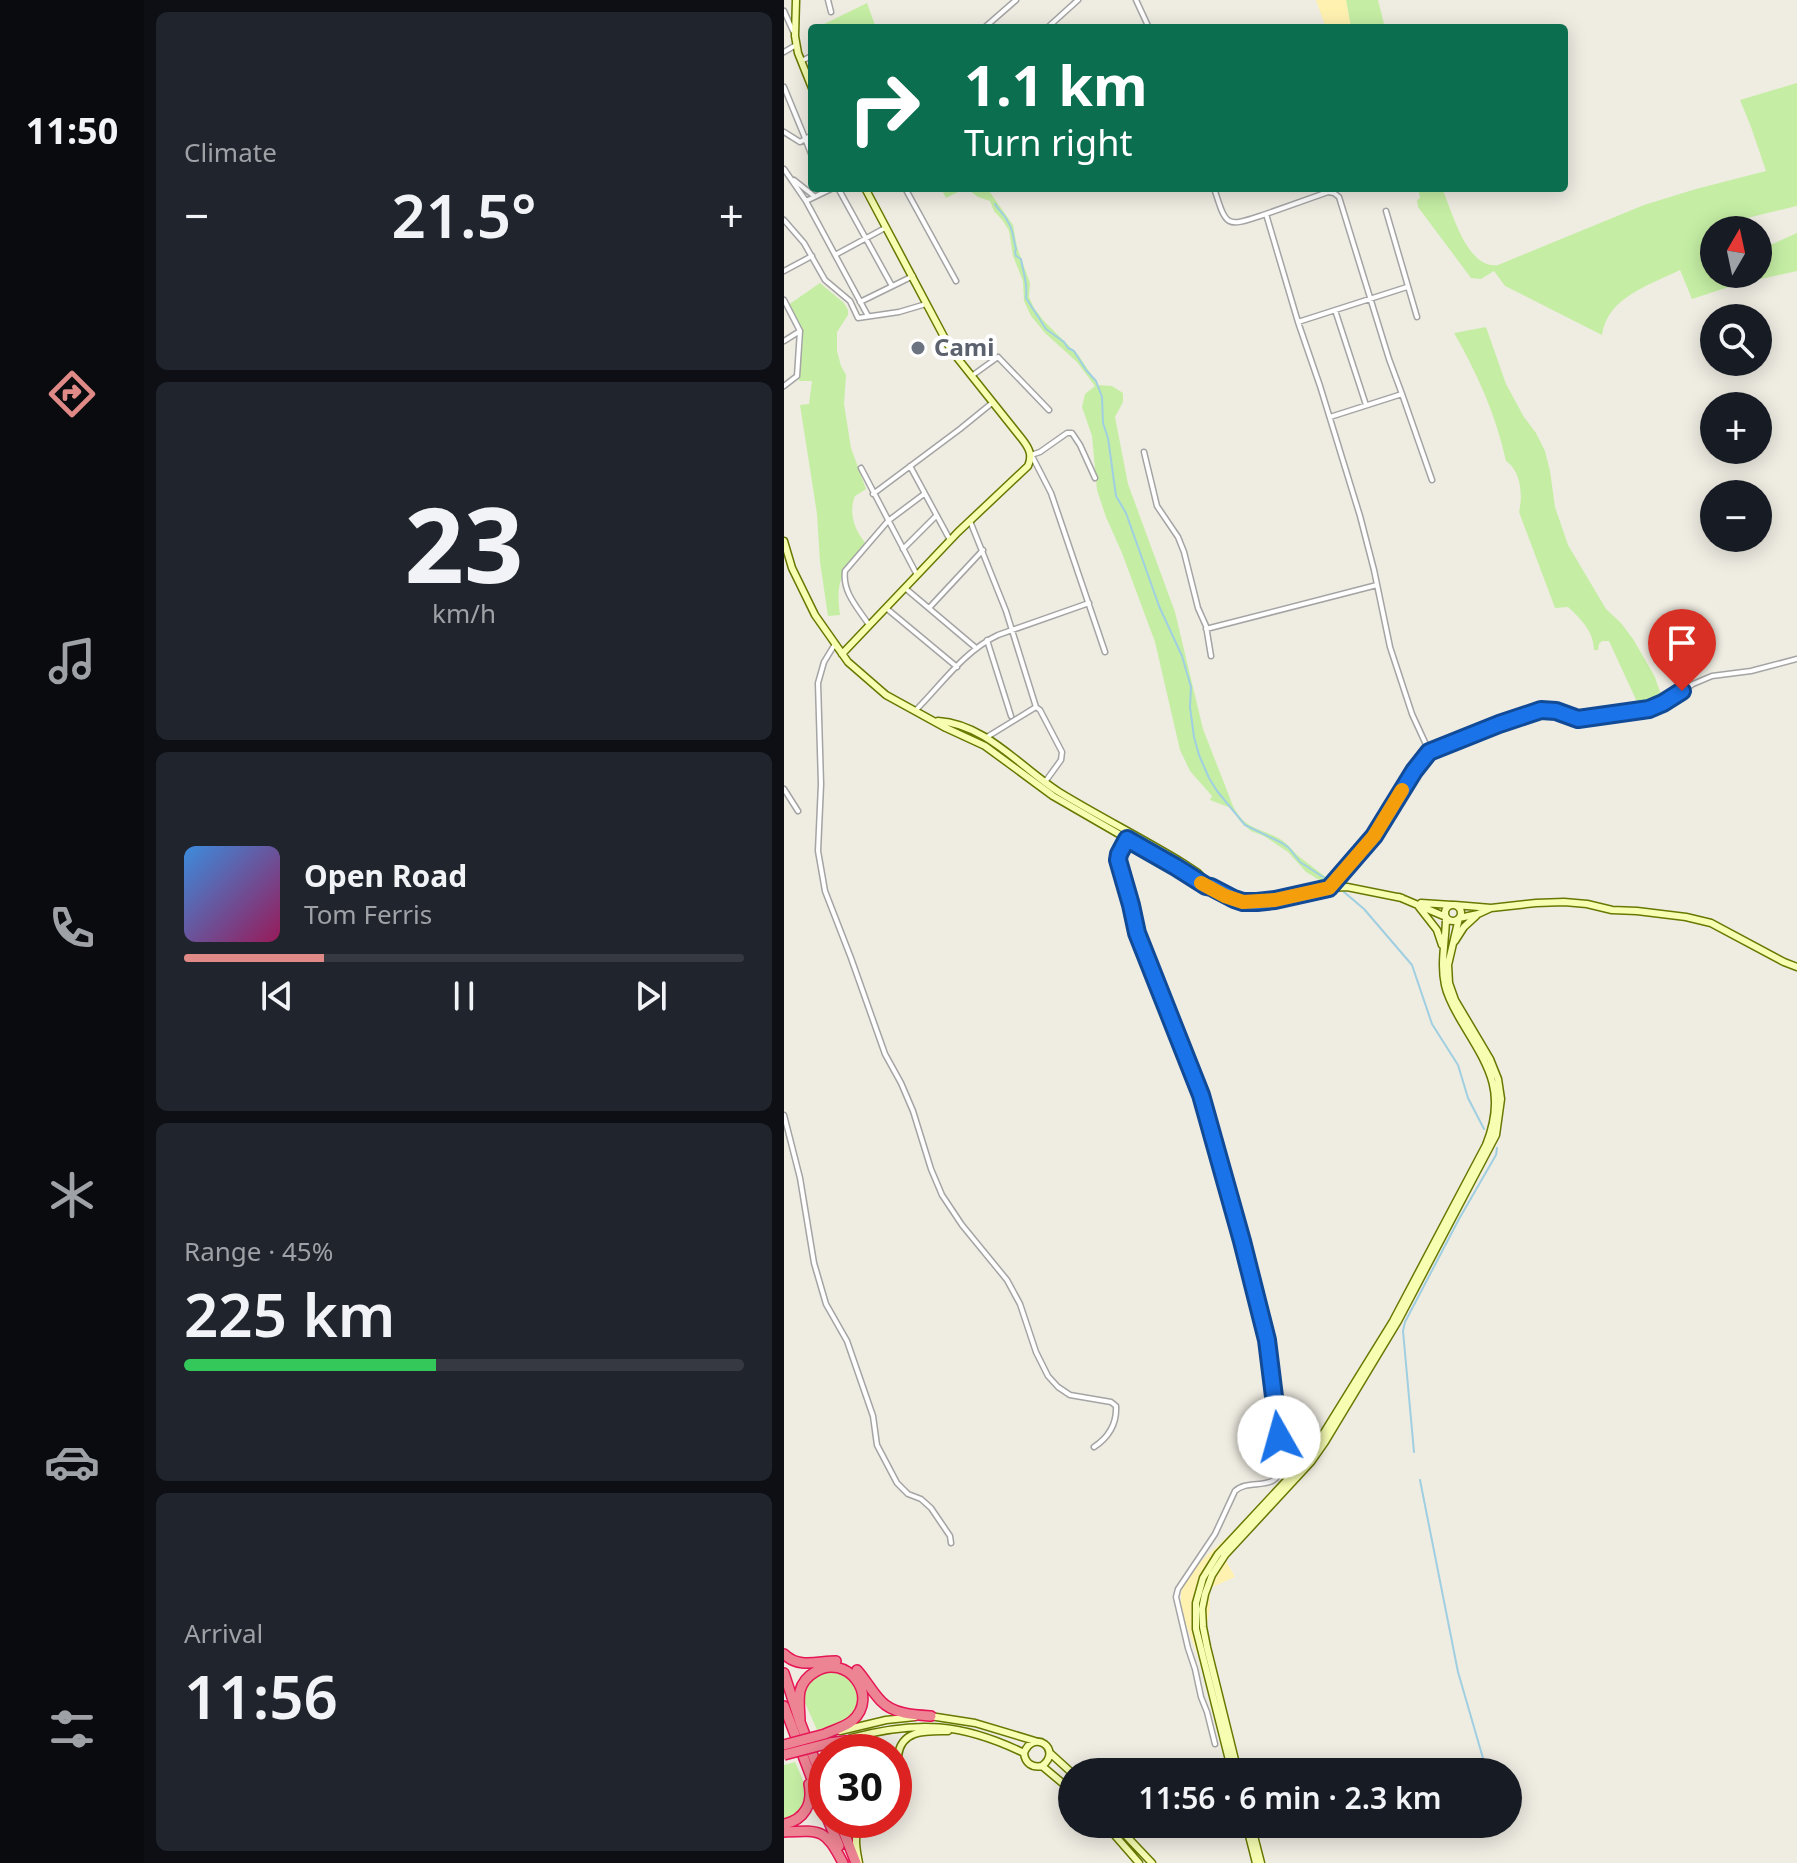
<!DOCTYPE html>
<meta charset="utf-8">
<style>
:root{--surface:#171b24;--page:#20242c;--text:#f1f3f6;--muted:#9ea1a6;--line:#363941;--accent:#e08a87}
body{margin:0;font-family:"Noto Sans",sans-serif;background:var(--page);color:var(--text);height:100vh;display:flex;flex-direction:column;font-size:30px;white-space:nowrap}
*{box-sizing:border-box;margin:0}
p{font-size:26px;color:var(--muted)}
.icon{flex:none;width:44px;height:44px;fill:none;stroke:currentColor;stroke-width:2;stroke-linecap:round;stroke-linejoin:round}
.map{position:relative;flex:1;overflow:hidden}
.side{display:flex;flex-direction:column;gap:12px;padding:12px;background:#0d0f14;width:640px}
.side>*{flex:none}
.hud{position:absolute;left:24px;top:24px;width:760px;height:168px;border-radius:8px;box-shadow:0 4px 20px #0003;background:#0b6e4f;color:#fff;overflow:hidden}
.needle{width:52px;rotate:9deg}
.fabs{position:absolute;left:916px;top:216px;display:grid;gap:16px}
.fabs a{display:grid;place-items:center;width:72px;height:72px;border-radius:50%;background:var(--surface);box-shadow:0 4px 20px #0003;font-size:40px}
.speed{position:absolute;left:24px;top:1734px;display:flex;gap:16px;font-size:40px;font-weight:700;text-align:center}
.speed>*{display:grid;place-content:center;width:104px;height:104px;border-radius:50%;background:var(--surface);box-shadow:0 4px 20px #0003;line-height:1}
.speed .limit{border:12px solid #d22;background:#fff;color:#111}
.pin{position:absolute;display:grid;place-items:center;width:68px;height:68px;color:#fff;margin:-82px -34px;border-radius:50% 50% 50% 0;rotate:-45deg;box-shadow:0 0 8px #0007}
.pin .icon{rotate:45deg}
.me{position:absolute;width:88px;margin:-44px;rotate:353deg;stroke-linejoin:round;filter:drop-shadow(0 0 6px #0008)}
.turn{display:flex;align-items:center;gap:28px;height:168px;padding:0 24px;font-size:36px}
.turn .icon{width:104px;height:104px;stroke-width:2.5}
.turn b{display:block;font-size:56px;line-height:68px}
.big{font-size:60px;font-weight:600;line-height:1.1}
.side .card{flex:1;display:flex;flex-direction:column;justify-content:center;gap:12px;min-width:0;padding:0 28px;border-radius:12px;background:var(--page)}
.side .dial{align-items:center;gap:0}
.dial b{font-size:104px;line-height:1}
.song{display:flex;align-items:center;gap:24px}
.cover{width:96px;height:96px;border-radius:12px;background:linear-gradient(135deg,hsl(210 70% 55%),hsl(330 70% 35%))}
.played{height:8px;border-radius:4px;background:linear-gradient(90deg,var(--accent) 25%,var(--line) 25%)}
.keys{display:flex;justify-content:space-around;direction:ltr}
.heat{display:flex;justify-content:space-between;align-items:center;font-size:44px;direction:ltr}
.charge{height:12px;border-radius:6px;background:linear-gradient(90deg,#34c759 45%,var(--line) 0)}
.trip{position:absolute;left:274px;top:1758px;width:464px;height:80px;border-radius:40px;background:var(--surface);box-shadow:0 4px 20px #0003;font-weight:600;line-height:80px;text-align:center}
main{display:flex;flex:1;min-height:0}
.tab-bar{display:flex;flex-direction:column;width:144px;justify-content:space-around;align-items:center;background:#090b0e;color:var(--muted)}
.tab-bar .icon{width:56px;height:56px}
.tab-bar .active{color:var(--accent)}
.tab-bar b{font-size:36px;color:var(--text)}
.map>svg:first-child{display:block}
</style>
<main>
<nav class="tab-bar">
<b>11:50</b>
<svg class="icon active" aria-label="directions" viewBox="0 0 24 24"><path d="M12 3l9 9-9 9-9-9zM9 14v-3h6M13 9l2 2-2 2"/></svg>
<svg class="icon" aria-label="music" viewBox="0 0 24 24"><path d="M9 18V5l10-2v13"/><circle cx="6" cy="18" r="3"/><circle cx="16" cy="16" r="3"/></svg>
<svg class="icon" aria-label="phone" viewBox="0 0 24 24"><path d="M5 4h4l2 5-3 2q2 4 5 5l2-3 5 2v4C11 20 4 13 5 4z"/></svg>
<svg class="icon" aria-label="climate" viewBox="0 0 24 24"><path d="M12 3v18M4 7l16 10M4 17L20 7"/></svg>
<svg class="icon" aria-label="car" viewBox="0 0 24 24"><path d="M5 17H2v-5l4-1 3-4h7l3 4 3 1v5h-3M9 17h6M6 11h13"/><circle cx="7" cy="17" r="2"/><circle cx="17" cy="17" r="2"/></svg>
<svg class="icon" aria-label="filters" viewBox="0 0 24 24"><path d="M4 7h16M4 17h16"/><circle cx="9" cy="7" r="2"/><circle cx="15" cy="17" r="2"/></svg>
</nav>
<section class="side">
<div class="card"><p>Climate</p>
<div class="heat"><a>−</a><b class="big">21.5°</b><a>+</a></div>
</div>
<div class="card dial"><b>23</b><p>km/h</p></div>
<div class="card">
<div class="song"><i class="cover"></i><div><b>Open Road</b><p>Tom Ferris</p></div></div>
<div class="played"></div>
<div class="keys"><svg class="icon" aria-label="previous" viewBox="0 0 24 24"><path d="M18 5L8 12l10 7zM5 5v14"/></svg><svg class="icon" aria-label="pause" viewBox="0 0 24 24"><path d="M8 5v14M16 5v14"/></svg><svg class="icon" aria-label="next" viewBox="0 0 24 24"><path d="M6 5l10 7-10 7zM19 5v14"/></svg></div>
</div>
<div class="card"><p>Range · 45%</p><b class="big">225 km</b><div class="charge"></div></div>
<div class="card"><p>Arrival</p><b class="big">11:56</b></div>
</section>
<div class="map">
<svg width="1013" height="1863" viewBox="0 0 1013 1863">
<rect width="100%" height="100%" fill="#efece2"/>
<!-- grass -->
<path fill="#c5eea4" d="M562 0H594L601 28H567Z
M83 3 92 28H32Z
M1013 83V206L926 227 930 238V274H974V249L984 246 1013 233V271L954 284 908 299 896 270C866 285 823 297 818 335L721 286 710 271 697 279 687 278 634 207 633 200 636 198 634 188H658C668 211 683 270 714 265L860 205 912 189 982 171 967 127 956 100Z
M157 188H203L229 225 233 247 246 283 245 297 250 308 260 321 295 356 314 385 328 386 339 393V402L331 417 344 484 391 612 419 729 449 806C462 832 478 827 499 841 506 846 510 853 517 858 527 866 537 873 547 881L542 884 522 872 504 852 480 836 467 831 456 821 447 808 426 800 428 796 406 771 396 750 371 642 338 553 322 517 313 490 308 436 298 407 301 394 311 386 293 362 261 333 247 316 240 301 239 281 229 256 225 231 219 221 210 211 206 201 194 197 182 188 162 198Z
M36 283 60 303 64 310V315L53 332V351L57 366 62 375 60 404 67 448 82 489 71 496C64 514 71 531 83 545 59 572 51 577 56 615L44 616 36 562 33 514 16 405 25 404 28 381H15L19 340 4 305Z
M702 327 722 384 740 417 752 433 761 451 766 471 771 507 784 545 822 609 837 623 849 639 871 677 877 695 866 702 854 704 825 641H818L815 644 814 650H810C810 632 797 619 784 607L771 608 735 512C739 495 737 471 722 461 712 415 693 373 670 333Z
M45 1668 66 1675C69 1681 74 1688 74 1694 78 1719 51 1725 33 1730L18 1696 22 1683Z
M11 1762C23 1788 31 1806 0 1821V1765Z"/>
<!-- sand -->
<path fill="#fff2b1" d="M532 0H562L567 28H542Z
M444 1536 450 1539 441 1559 451 1577 426 1588V1609L422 1628 427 1647 414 1656C407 1635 390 1604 400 1582 406 1569 433 1547 444 1536Z"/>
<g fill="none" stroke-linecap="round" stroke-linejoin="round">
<!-- stream -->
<path stroke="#9fcfe1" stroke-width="2" d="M211 204C215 211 221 215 224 222 230 231 229 240 232 249L231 252 232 256 237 259C239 273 244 282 242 298L262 329 280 342 284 348 290 351 302 370 312 381 318 397 319 423 324 438 332 496 342 513 375 606 398 656 407 687 406 707 410 737 415 755 425 778 433 791 461 825 498 843 505 848 516 862 545 881
M560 892 580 909 628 965 648 1024 674 1065 684 1098 700 1129
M630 1452 619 1331 621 1322 675 1219 712 1155 713 1148
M636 1480 674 1672 703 1772"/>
<defs>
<path id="street" d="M44 0 47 12
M352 0 365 28
M0 11 9 31
M200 28 232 0
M263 28 294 0
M0 52 12 45
M17 61 28 56
M0 87 21 138 28 143
M0 132 16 142 28 135
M22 141 28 156
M0 169 22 201 84 316
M10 180 30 196
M54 188 108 286
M121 188 172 281
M430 188C443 229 442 227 482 214L514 322 623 287
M22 201 49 188
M602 211 633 317
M482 214 544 192 550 193 555 197 605 359 618 394 546 417
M0 220 20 243 41 280 66 301 74 318 115 312 142 304
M51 255 101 228
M0 271 28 256
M0 300 16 331 13 376 0 386
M76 302 129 276
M551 310 582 405
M514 322 536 386 576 516 590 570 606 647 628 714 645 751
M0 341 16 331
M189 375 214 357 265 410
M618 394 648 480
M360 452 373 506 394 537 400 552 414 608 422 626 427 656
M247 455 256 452 283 433H288L296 445 311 478
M248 456 267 493 321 652
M126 466 166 540
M77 468 133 575
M89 494 176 429 208 403
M186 521 222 611 252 707 256 710 278 752 277 760 261 782
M119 549 152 516
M121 588 192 648
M102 608 173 667
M145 608 199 550
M85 625C74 608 58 592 61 571L104 521 140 494
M422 629 593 585
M203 640 227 716
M51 644 40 662 34 683 37 784 34 851 41 891 67 958 101 1054 117 1083 129 1111 147 1169 158 1195 178 1225 223 1280 236 1304 252 1352 264 1376 274 1387 286 1395 327 1402 332 1406C333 1424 325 1437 310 1447
M131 711C157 685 180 651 214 635L305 603
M203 737 252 707
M0 789 14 811
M343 839 335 854 334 860 347 905 353 933 417 1095 458 1241 483 1340 498 1465C493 1494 466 1477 451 1491L431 1534 394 1589 392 1597 404 1648 411 1669 417 1697 423 1712 431 1744
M545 888 590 836 630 771 645 752 715 724 757 710 772 711 794 719 865 709 879 703 909 684 928 676 967 671 1013 659
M0 1115 16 1178 30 1263 42 1304 63 1341 89 1416 93 1445 113 1483 124 1494 137 1499 147 1508 166 1536 167 1543"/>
<path id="secondary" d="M12 0 11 36 14 53 28 88
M0 541 8 568 31 615 64 662 102 695 162 728 201 746 269 796 392 867 422 886 459 902 491 900 545 888 563 887 618 898
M58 654 174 532 244 466C249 455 245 448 238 439L167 350 81 188
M154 721C202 724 237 768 275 792 316 817 358 838 399 863L414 873 426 886
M637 903 668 905
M671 905 707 908 752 903 780 902 803 904 828 910 853 911 902 917 927 923 1000 962 1013 967
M661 913a8 8 0 1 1 16 0a8 8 0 1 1-16 0Z
M635 907 653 930 658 945
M671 941 680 927 692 916
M146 1716 191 1723 251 1741
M56 1731 102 1720 131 1717
M67 1738C134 1720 178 1723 240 1753 241 1763 248 1768 258 1766L288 1791
M240 1753C250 1728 279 1750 258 1766
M266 1753 288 1773
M448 1772 412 1629V1603L419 1578 434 1554 515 1467 531 1447 609 1321 702 1145C723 1093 705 1067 679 1024 672 1012 664 999 661 985 656 963 662 939 662 917L615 897
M454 1772 423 1647 419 1627 418 1609 421 1594 428 1575 441 1555 527 1462 541 1442 614 1321 712 1135 717 1099 714 1079 706 1059 671 1000 665 983 664 965 675 918 694 914 707 908
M110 1788C114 1778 113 1767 114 1756 117 1729 143 1731 164 1731
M321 1824 355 1863
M331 1824 368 1863
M462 1824 472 1863
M467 1824 477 1863
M75 1863C72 1847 68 1833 81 1820"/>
<path id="highway" d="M0 1654C15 1669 34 1661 52 1661
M73 1670C82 1680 88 1692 97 1701 109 1714 130 1715 147 1716
M0 1673 16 1722 42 1789
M0 1706 42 1816
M16 1722C16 1712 14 1700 16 1691 18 1683 24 1676 31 1672 62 1652 97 1696 68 1721 61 1727 49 1730 41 1734
M46 1743C66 1740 83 1737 99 1752
M44 1820 55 1846
M55 1820 72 1863
M0 1824C21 1820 29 1803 25 1784
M0 1832C38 1830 41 1829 59 1863"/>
</defs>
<!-- street casing -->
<use href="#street" stroke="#a4a4a4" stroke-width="7"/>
<!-- secondary casing -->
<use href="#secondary" stroke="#677900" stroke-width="9"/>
<!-- highway casing -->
<use href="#highway" stroke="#e61655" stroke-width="12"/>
<!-- street -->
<use href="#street" stroke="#fff" stroke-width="4"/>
<!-- secondary -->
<use href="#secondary" stroke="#f7feb2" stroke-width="6"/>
<!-- highway -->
<use href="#highway" stroke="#ed8493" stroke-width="9"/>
<defs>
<path id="highway-bridge" d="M0 1745 41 1734
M0 1755 46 1743"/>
</defs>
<!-- highway-bridge casing -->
<use href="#highway-bridge" stroke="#e61655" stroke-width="12" stroke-linecap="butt"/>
<!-- highway-bridge -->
<use href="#highway-bridge" stroke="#ed8493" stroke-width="9"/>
</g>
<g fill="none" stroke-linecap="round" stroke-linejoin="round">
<defs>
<path id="route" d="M495 1437 483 1340 458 1241 417 1095 353 933 347 905 334 860 335 854 343 839 392 867 422 886 427 887 450 899 459 902H473L491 900 545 888 590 836 630 771 645 752 715 724 757 710 772 711 794 719 865 709 879 703 898 691"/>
</defs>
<!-- route casing -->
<use href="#route" stroke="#114b97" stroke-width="20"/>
<!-- route -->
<use href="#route" stroke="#1a73e8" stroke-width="14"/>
<!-- slow -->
<path stroke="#f59e0b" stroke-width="14" d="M417 883 441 896 459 902 491 900 545 888 590 836 618 790"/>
</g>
<!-- markers -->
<circle fill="#6b7280" stroke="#fff" stroke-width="3" cx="134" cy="348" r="8"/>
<g text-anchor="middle" stroke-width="8" stroke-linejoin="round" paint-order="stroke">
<!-- worship labels -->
<g font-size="24" font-weight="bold" fill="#5b616d" stroke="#fff" text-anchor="start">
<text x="150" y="356">Cami</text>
</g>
</g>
</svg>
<div class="fabs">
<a><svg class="needle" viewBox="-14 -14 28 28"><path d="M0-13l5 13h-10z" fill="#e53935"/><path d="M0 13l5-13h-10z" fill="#9ea1a6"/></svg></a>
<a><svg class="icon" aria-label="search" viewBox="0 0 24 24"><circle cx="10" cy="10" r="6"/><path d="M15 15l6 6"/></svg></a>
<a>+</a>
<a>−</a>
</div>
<div class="speed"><div class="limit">30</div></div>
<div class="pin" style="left:898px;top:691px;background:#d93025"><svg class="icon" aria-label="arrive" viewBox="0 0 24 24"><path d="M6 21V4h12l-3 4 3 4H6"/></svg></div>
<svg class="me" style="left:495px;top:1437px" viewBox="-20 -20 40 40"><circle r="19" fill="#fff"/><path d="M0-13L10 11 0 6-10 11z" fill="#1a73e8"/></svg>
<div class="trip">11:56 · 6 min · 2.3 km</div>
<div class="hud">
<div class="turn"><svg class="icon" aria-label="right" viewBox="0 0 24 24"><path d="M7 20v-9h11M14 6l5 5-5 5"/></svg><div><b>1.1 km</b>Turn right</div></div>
</div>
</div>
</main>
